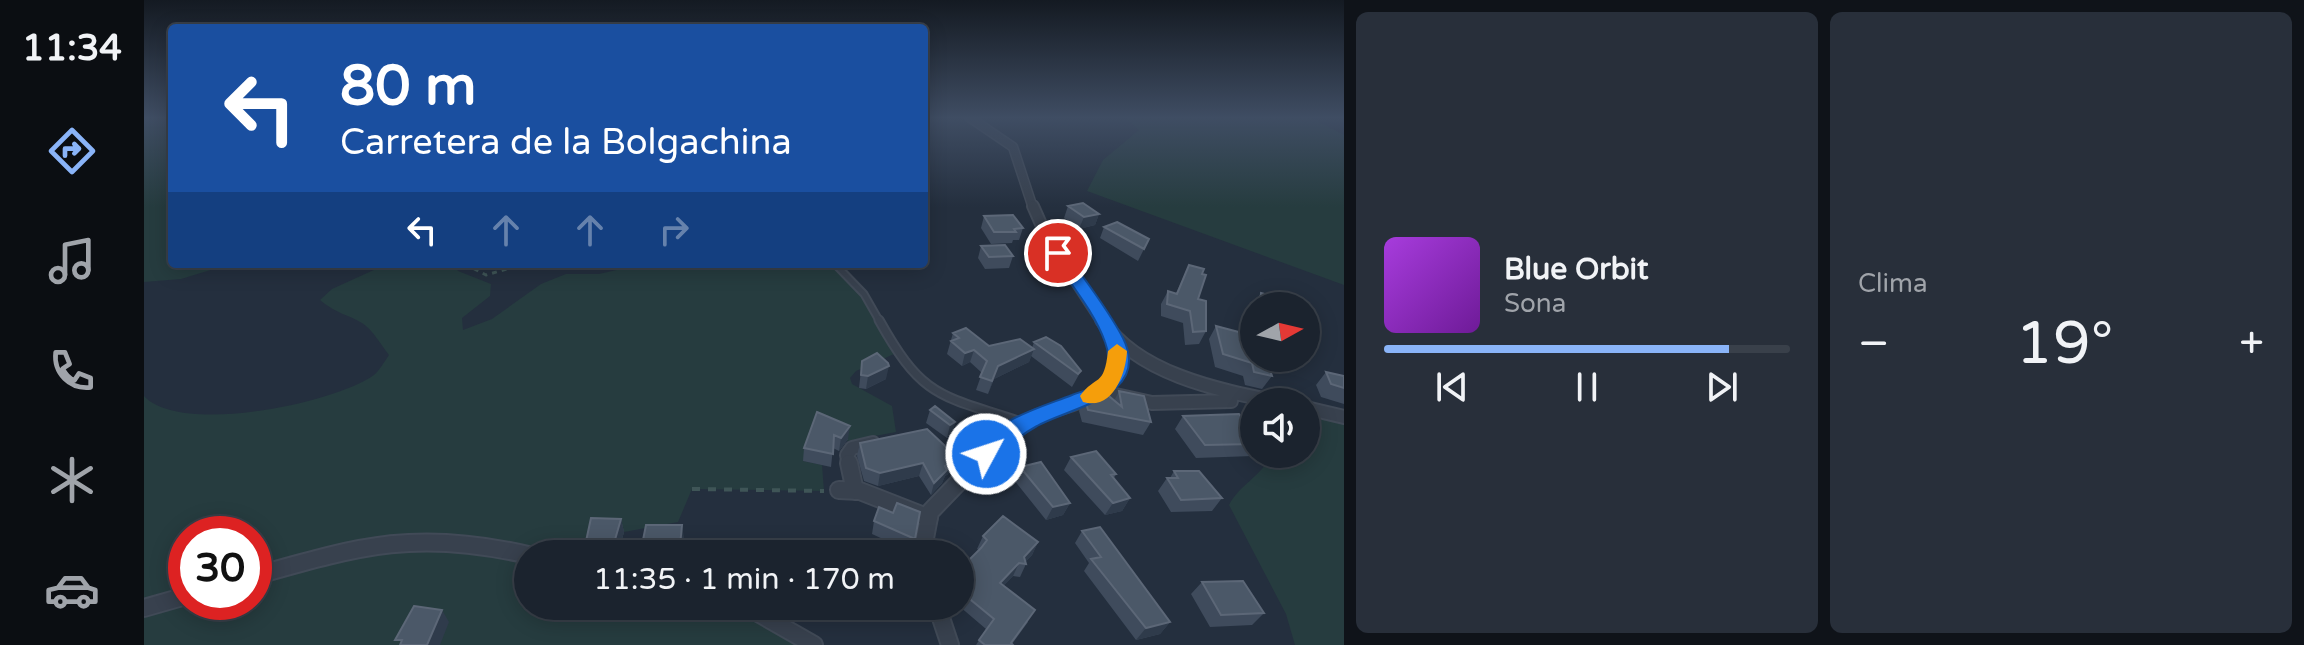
<!DOCTYPE html>
<html lang="es">
<meta charset="utf-8">
<style>
:root{--surface:#1b232e;--page:#282f3a;--text:#f1f3f6;--muted:#a0a4aa;--line:#39404a;--accent:#8ab4f8}
body{margin:0;font-family:"Varela Round",sans-serif;background:var(--page);color:var(--text);height:100vh;display:flex;flex-direction:column;font-size:30px;white-space:nowrap}
*{box-sizing:border-box;margin:0}
p{font-size:26px;color:var(--muted)}
.icon{flex:none;width:44px;height:44px;fill:none;stroke:currentColor;stroke-width:2;stroke-linecap:round;stroke-linejoin:round}
.map{position:relative;flex:1;overflow:hidden}
.sheet{display:flex;flex-direction:column;gap:12px;padding:12px;background:#0f1319;width:960px}
.sheet>*{flex:none}
.banner{position:absolute;left:24px;top:24px;width:760px;height:244px;border-radius:8px;box-shadow:0 4px 20px #0003,0 0 0 2px var(--line);background:#1a4fa0;color:#fff;overflow:hidden}
.needle{width:52px;rotate:82deg}
.controls{position:absolute;left:1096px;top:292px;display:grid;gap:16px}
.controls a{display:grid;place-items:center;width:80px;height:80px;border-radius:50%;background:var(--surface);box-shadow:0 4px 20px #0003,0 0 0 2px var(--line);font-size:40px}
.speed{position:absolute;left:24px;top:516px;display:flex;gap:16px;font-size:40px;font-weight:700;text-align:center}
.speed>*{display:grid;place-content:center;width:104px;height:104px;border-radius:50%;background:var(--surface);box-shadow:0 4px 20px #0003,0 0 0 2px var(--line);line-height:1}
.speed .limit{border:12px solid #d22;background:#fff;color:#111}
.pin{position:absolute;display:grid;place-items:center;width:68px;height:68px;color:#fff;margin:-34px;border:4px solid #fff;border-radius:50%;box-shadow:0 2px 8px #0007}
.me{position:absolute;width:88px;margin:-44px;rotate:50deg;stroke-linejoin:round;filter:drop-shadow(0 0 6px #0008)}
.turn{display:flex;align-items:center;gap:28px;height:168px;padding:0 40px;font-size:36px}
.turn .icon{width:104px;height:104px;stroke-width:2.5}
.turn b{display:block;font-size:56px;line-height:68px}
.lanes{display:flex;align-items:center;height:76px;padding:0 40px;background:#0003;justify-content:center;gap:40px;direction:ltr}
.lanes .off{opacity:.35}
.big{font-size:60px;font-weight:600;line-height:1.1}
.sheet .tile{flex:1;display:flex;flex-direction:column;justify-content:center;gap:12px;min-width:0;padding:0 28px;border-radius:12px;background:var(--page)}
.song{display:flex;align-items:center;gap:24px}
.cover{width:96px;height:96px;border-radius:12px;background:linear-gradient(135deg,hsl(280 70% 55%),hsl(280 70% 35%))}
.played{height:8px;border-radius:4px;background:linear-gradient(90deg,var(--accent) 85%,var(--line) 85%)}
.keys{display:flex;justify-content:space-around;direction:ltr}
.heat{display:flex;justify-content:space-between;align-items:center;font-size:44px;direction:ltr}
.sheet .tiles{flex:1;display:grid;gap:12px;grid-template-columns:repeat(2,1fr)}
.trip{position:absolute;left:370px;top:540px;width:460px;height:80px;border-radius:40px;background:var(--surface);box-shadow:0 4px 20px #0003,0 0 0 2px var(--line);font-weight:600;line-height:80px;text-align:center}
main{display:flex;flex:1;min-height:0}
.tab-bar{display:flex;flex-direction:column;width:144px;justify-content:space-around;align-items:center;background:#0b0e12;color:var(--muted)}
.tab-bar .icon{width:56px;height:56px}
.tab-bar .selected{color:var(--accent)}
.tab-bar b{font-size:36px;color:var(--text)}
.map>svg:first-child{display:block}
</style>
<main>
<nav class="tab-bar">
<b>11:34</b>
<svg class="icon selected" aria-label="directions" viewBox="0 0 24 24"><path d="M12 3l9 9-9 9-9-9zM9 14v-3h6M13 9l2 2-2 2"/></svg>
<svg class="icon" aria-label="music" viewBox="0 0 24 24"><path d="M9 18V5l10-2v13"/><circle cx="6" cy="18" r="3"/><circle cx="16" cy="16" r="3"/></svg>
<svg class="icon" aria-label="phone" viewBox="0 0 24 24"><path d="M5 4h4l2 5-3 2q2 4 5 5l2-3 5 2v4C11 20 4 13 5 4z"/></svg>
<svg class="icon" aria-label="climate" viewBox="0 0 24 24"><path d="M12 3v18M4 7l16 10M4 17L20 7"/></svg>
<svg class="icon" aria-label="car" viewBox="0 0 24 24"><path d="M5 17H2v-5l4-1 3-4h7l3 4 3 1v5h-3M9 17h6M6 11h13"/><circle cx="7" cy="17" r="2"/><circle cx="17" cy="17" r="2"/></svg>
</nav>
<div class="map">
<svg width="1200" height="645" viewBox="0 0 1200 645">
<rect width="100%" height="100%" fill="#242f3e"/>
<!-- green -->
<path fill="#263c3f" fill-rule="evenodd" d="M0 117H28V264H86L37 279 0 282Z
M980 117H1165L1200 135V285L943 191 959 160 995 130Z
M243 264H310L314 271 347 284 346 296 318 318 319 330 348 319 397 284 422 274H455L499 264H684L709 283 722 301 750 354 712 371 706 378 708 384 748 406 752 432 704 441 671 426 659 461 678 465 680 491 548 489 534 522 480 532 475 554H384V606H602L670 645H0V396C37 436 191 403 230 375 236 370 240 362 245 355 237 345 229 330 218 323 203 314 193 314 176 300L188 289ZM42 534H110V602H42Z
M1162 414 1200 422V645H1151L1142 614 1085 505C1096 484 1118 476 1128 454H1162Z"/>
<g fill="none" stroke-linecap="round" stroke-linejoin="round">
<defs>
<path id="service-far1" d="M691 264 720 294 736 322"/>
<path id="service" d="M735 320C779 399 796 395 877 422"/>
<path id="minor-far3" d="M825 117 869 147 889 208"/>
<path id="minor-far2" d="M889 206 901 233 959 322"/>
<path id="minor-far1" d="M958 320C993 374 1074 390 1134 402
M958 392 1008 403 1087 401 1088 393
M1162 408 1200 417
M705 465 703 455 708 448 729 443
M831 465C849 447 866 429 889 418 930 400 987 399 970 339"/>
<path id="minor" d="M705 463 711 491
M695 490 716 491 785 518
M778 554 786 512 833 463
M110 576C216 546 273 529 384 555
M602 606 670 645
M793 606 806 645
M0 608 42 596"/>
</defs>
<!-- service-far1 casing -->
<use href="#service-far1" stroke="#414a57" stroke-width="9"/>
<!-- service casing -->
<use href="#service" stroke="#414a57" stroke-width="11"/>
<!-- minor-far3 casing -->
<use href="#minor-far3" stroke="#414a57" stroke-width="11"/>
<!-- minor-far2 casing -->
<use href="#minor-far2" stroke="#414a57" stroke-width="14"/>
<!-- minor-far1 casing -->
<use href="#minor-far1" stroke="#414a57" stroke-width="16"/>
<!-- minor casing -->
<use href="#minor" stroke="#414a57" stroke-width="20"/>
<!-- path-far1 -->
<path stroke="#3f5557" stroke-width="3" stroke-dasharray="5 5" stroke-linecap="butt" d="M321 264 342 275 380 264"/>
<!-- path -->
<path stroke="#3f5557" stroke-width="4" stroke-dasharray="8 8" stroke-linecap="butt" d="M548 489 680 491
M31 583 42 577"/>
<!-- service-far1 -->
<use href="#service-far1" stroke="#38414e" stroke-width="5"/>
<!-- service -->
<use href="#service" stroke="#38414e" stroke-width="7"/>
<!-- minor-far3 -->
<use href="#minor-far3" stroke="#38414e" stroke-width="8"/>
<!-- minor-far2 -->
<use href="#minor-far2" stroke="#38414e" stroke-width="10"/>
<!-- minor-far1 -->
<use href="#minor-far1" stroke="#38414e" stroke-width="12"/>
<!-- minor -->
<use href="#minor" stroke="#38414e" stroke-width="16"/>
</g>
<!-- wall -->
<path fill="#3f4b5c" d="M924 206 955 214 951 225 935 229 920 218Z
M840 216 879 228 875 240H869L868 243 847 244 837 228Z
M960 227 1005 239 994 261 956 238Z
M837 246 869 256 865 268 841 269 834 258Z
M1045 265 1058 274 1054 299 1062 331 1055 344 1041 345 1039 323 1017 316V304L1024 291 1032 293Z
M1117 293 1157 306H1110V319L1108 318 1109 305Z
M1072 326 1128 376 1118 389 1101 385 1099 376 1071 367 1065 339Z
M809 333 845 346 888 348 890 342 937 371 928 387 887 356 885 362 850 379 844 394 832 390 838 373 826 362 818 366 803 354Z
M718 361 742 379 722 389 715 388Z
M1182 372 1200 376V404L1177 397 1172 385Z
M975 391 1007 422 999 435 938 422 935 411 941 399 970 401Z
M786 410 811 422 808 435 803 438 782 423Z
M673 412 704 439 695 451 689 448 687 467 659 461 660 448Z
M1039 416 1110 433 1111 454 1109 456 1052 458 1031 429Z
M716 443 814 458 810 471 801 476 798 483 787 495 775 476 734 486 720 481 713 456Z
M927 457 972 474 970 478 986 498 978 511 961 515 920 470Z
M876 467 926 503 919 515 902 520 870 480Z
M1030 471 1078 498 1068 511 1027 512 1014 491 1023 478H1026Z
M749 513 771 539 767 552 728 534 730 521Z
M477 519 480 532 474 554H443L441 546Z
M938 531 1026 622 1016 634 992 640 940 571 945 563 931 543Z
M839 536 894 542 888 555 881 562 882 564 876 577 869 576 859 586 884 622 868 644 869 645H832L842 629 815 606H816V554L825 560 835 550 833 549Z
M540 538 538 554H500L498 545Z
M1058 582 1120 613 1108 625 1066 627 1047 594Z"/>
<!-- shaded-wall -->
<path fill="#2f3b4b" d="M955 214 951 225 935 229 940 217Z
M890 349 885 362 850 379 844 394 854 366Z
M830 350 826 362 818 366 821 353Z
M745 366 742 379 722 389 724 376Z
M811 422 808 435 803 438 806 425Z
M706 426 704 439 695 451 697 438Z
M814 458 810 471 801 476 798 483 787 495 790 483 801 466Z
M779 463 775 476 734 486 736 473Z
M986 498 978 511 961 515 969 503Z
M926 503 919 515 902 520 909 507Z
M477 519 480 532 474 554H469L468 550Z
M538 525 540 538 537 554 536 546Z
M894 542 888 555 879 564 880 557Z
M110 548 114 552 110 561Z
M875 563 869 576 850 596 856 583Z
M298 610 305 622 296 645H283Z
M1026 622 1016 634 992 640 1002 628Z"/>
<!-- building -->
<path fill="#4b5868" stroke="#5c6777" stroke-width="2" d="M939 203 955 214 940 217 924 206Z
M869 215 879 228 870 229 872 232H850L840 216Z
M973 222 1005 239 1000 249 960 227Z
M861 245 869 256 845 257 837 246Z
M1045 265 1060 269 1058 274 1062 275 1054 299 1062 301V331L1049 332 1046 311 1023 304 1024 291 1033 294Z
M1117 293 1157 304V306H1116Z
M1072 326 1110 336V358H1122L1128 376 1110 372 1108 363 1079 354Z
M822 328 845 346 876 339 890 349 854 366 848 381 836 377 843 361 830 350 821 353 807 341 815 338 809 333Z
M902 337 917 346 937 371 934 374 890 342Z
M733 353 744 363 745 366 724 376 717 375 718 361Z
M1182 372 1200 376V388L1187 384Z
M975 391 1000 396 1007 422 944 410 941 399 960 392 978 407Z
M791 406 811 422 806 425 786 410Z
M673 412 706 426 697 438 690 435 689 454 660 448Z
M1095 414 1110 433V444L1061 445 1039 416Z
M783 429 814 458 801 466 803 470 790 483 779 463 736 473 722 468 716 443Z
M952 451 972 474 967 475 986 498 969 503 927 457Z
M897 462 926 503 909 507 876 467Z
M1030 471H1055L1078 498 1037 500 1023 478H1034Z
M753 503 776 512 771 539 730 521 735 507 749 513Z
M859 516 894 542 880 557 882 564 875 563 856 583 891 610 867 643 869 645H841L835 640 850 619 816 591V554H815L816 553 825 560 837 548 843 540 839 536Z
M447 518 477 519 468 550 441 546Z
M502 525H538L536 546 498 545Z
M956 527 1026 622 1002 628 947 559 957 557 938 531Z
M637 548 665 554H635Z
M1099 581 1120 613 1077 615 1058 582Z
M270 606 298 610 283 645H256L258 640H251Z"/>
<!-- sky -->
<linearGradient id="sky" x2="0" y2="1"><stop stop-color="#141a22"/><stop offset="0.57" stop-color="#3f4d63"/><stop offset="1" stop-color="#3f4d63" stop-opacity="0"/></linearGradient>
<rect width="1200" height="207" fill="url(#sky)"/>
<!-- route -->
<path fill="#1a73e8" stroke="#114b97" stroke-width="2" d="M914 249 920 250C939 278 963 307 979 338 1008 396 927 407 893 426 876 435 863 447 850 461H834L831 454C848 420 895 408 928 395 935 392 945 390 951 386 965 375 967 357 961 342 950 311 924 281 906 253Z"/>
<!-- slow -->
<path fill="#f59e0b" d="M973 344 983 351C982 373 969 411 939 402L936 396C952 374 960 388 964 351Z"/>
</svg>
<div class="controls">
<a><svg class="needle" viewBox="-14 -14 28 28"><path d="M0-13l5 13h-10z" fill="#e53935"/><path d="M0 13l5-13h-10z" fill="#a0a4aa"/></svg></a>
<a><svg class="icon" aria-label="sound" viewBox="0 0 24 24"><path d="M4 9h4l5-4v14l-5-4H4zM17 9q2 3 0 6"/></svg></a>
</div>
<div class="speed"><div class="limit">30</div></div>
<div class="pin" style="left:914px;top:253px;background:#d93025"><svg class="icon" aria-label="arrive" viewBox="0 0 24 24"><path d="M6 21V4h12l-3 4 3 4H6"/></svg></div>
<svg class="me" style="left:842px;top:454px" viewBox="-20 -20 40 40"><circle r="17" fill="#1a73e8" stroke="#fff" stroke-width="3"/><path d="M0-11L8 9 0 5-8 9z" fill="#fff"/></svg>
<div class="trip">11:35 · 1 min · 170 m</div>
<div class="banner">
<div class="turn"><svg class="icon" aria-label="left" viewBox="0 0 24 24"><path d="M17 20v-9H6M10 6l-5 5 5 5"/></svg><div><b>80 m</b>Carretera de la Bolgachina</div></div>
<div class="lanes"><svg class="icon" aria-label="left" viewBox="0 0 24 24"><path d="M17 20v-9H6M10 6l-5 5 5 5"/></svg><svg class="icon off" aria-label="ahead" viewBox="0 0 24 24"><path d="M12 20V5M6 11l6-6 6 6"/></svg><svg class="icon off" aria-label="ahead" viewBox="0 0 24 24"><path d="M12 20V5M6 11l6-6 6 6"/></svg><svg class="icon off" aria-label="right" viewBox="0 0 24 24"><path d="M7 20v-9h11M14 6l5 5-5 5"/></svg></div>
</div>
</div>
<section class="sheet">
<div class="tiles">
<div class="tile">
<div class="song"><i class="cover"></i><div><b>Blue Orbit</b><p>Sona</p></div></div>
<div class="played"></div>
<div class="keys"><svg class="icon" aria-label="previous" viewBox="0 0 24 24"><path d="M18 5L8 12l10 7zM5 5v14"/></svg><svg class="icon" aria-label="pause" viewBox="0 0 24 24"><path d="M8 5v14M16 5v14"/></svg><svg class="icon" aria-label="next" viewBox="0 0 24 24"><path d="M6 5l10 7-10 7zM19 5v14"/></svg></div>
</div>
<div class="tile"><p>Clima</p>
<div class="heat"><a>−</a><b class="big">19°</b><a>+</a></div>
</div>
</div>
</section>
</main>
